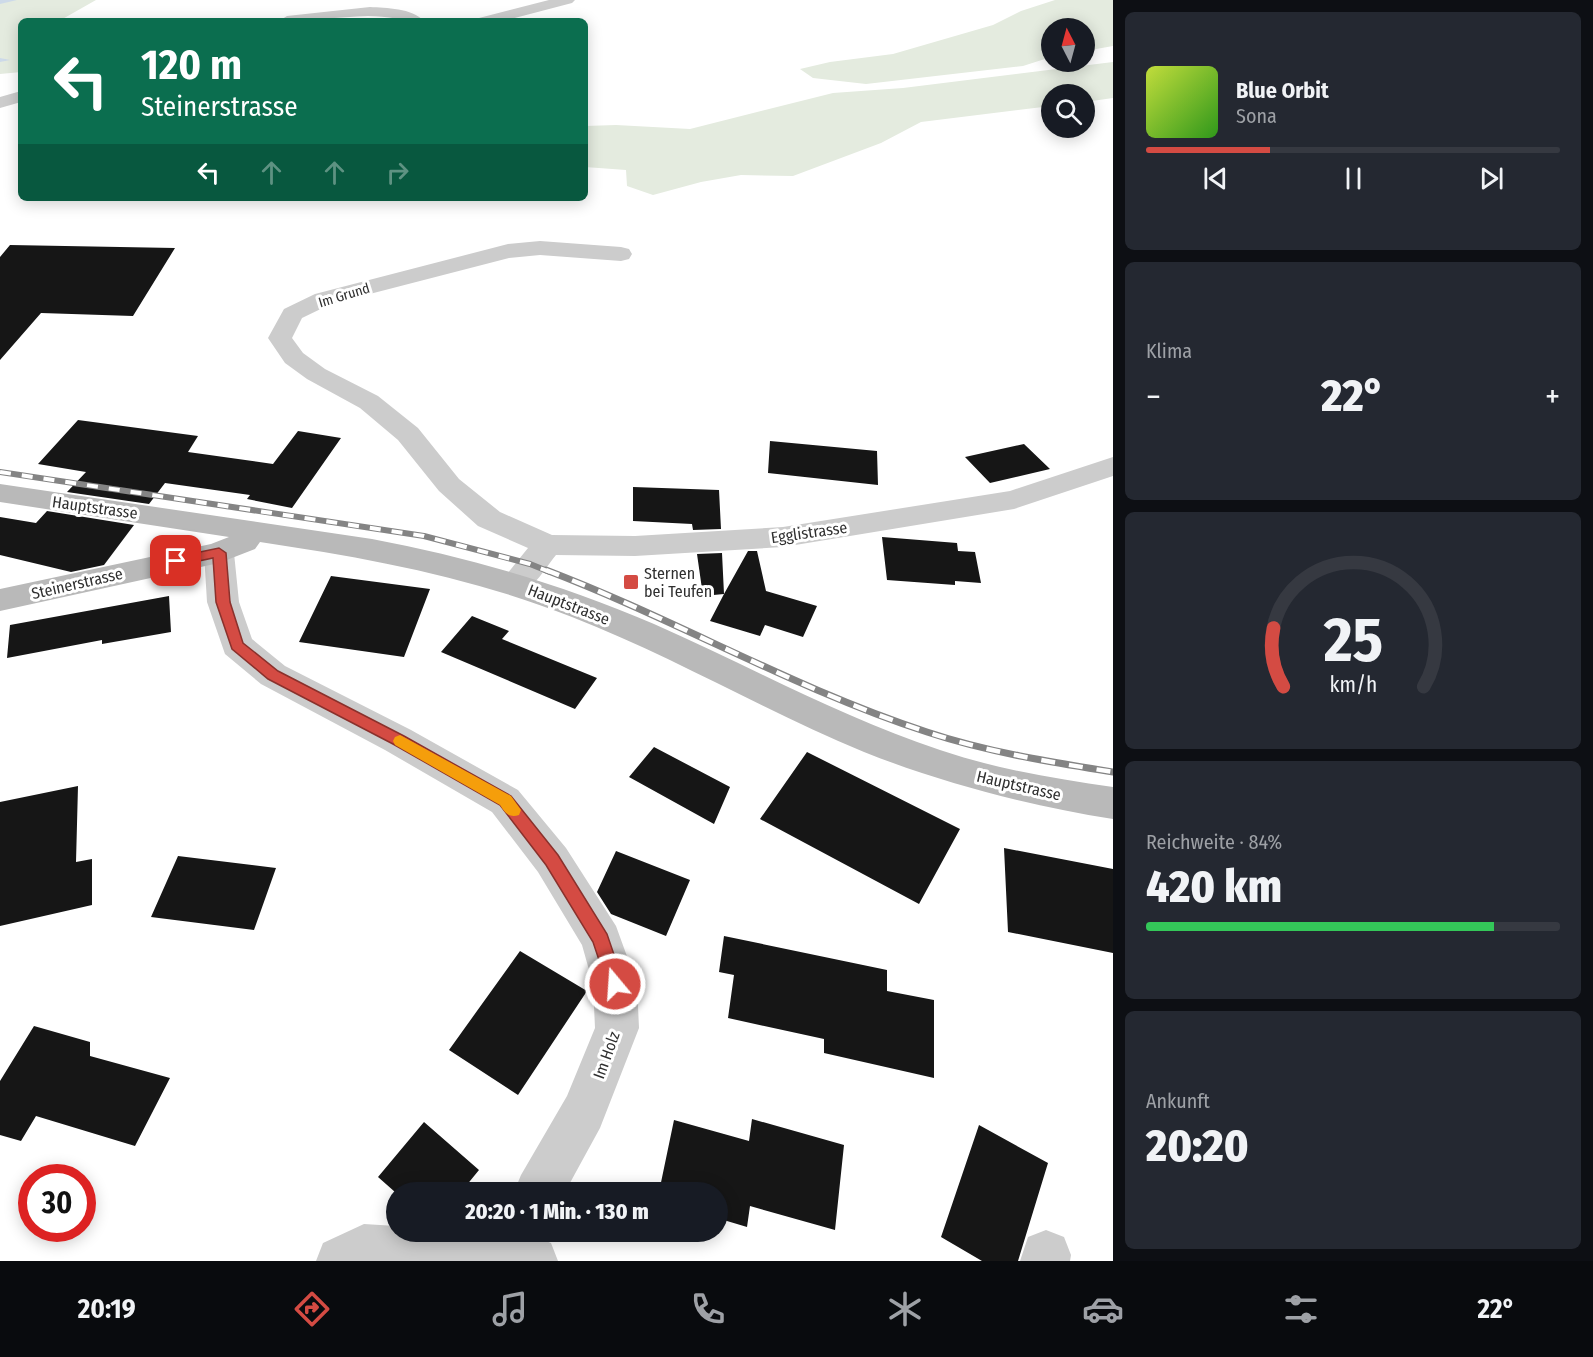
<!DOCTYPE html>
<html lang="de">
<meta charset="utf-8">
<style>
:root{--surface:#171b24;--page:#242831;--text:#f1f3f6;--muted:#9ea1a6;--line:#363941;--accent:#d44b43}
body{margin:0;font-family:"Fira Sans Condensed",sans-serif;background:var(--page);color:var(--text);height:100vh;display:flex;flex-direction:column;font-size:22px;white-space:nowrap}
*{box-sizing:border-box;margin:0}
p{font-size:20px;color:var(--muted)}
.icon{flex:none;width:33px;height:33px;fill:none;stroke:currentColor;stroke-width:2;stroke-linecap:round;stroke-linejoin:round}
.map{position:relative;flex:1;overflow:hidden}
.side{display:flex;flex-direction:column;gap:12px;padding:12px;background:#0d0f14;width:480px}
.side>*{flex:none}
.top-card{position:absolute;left:18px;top:18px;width:570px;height:183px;border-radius:9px;box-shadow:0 3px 15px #0003;background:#0b6e4f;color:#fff;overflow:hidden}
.needle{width:39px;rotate:354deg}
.fabs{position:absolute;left:1041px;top:18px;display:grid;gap:12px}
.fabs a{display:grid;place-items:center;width:54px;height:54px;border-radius:50%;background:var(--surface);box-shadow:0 3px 15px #0003;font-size:30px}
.speed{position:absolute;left:18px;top:1164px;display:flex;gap:12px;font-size:30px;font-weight:700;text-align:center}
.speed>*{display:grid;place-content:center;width:78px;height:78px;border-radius:50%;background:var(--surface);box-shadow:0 3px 15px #0003;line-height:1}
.speed .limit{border:9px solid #d22;background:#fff;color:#111}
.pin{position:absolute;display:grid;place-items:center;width:51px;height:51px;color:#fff;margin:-26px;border-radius:12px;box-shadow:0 3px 9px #0006}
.me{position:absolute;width:66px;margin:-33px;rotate:342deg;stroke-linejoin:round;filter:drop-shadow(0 0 4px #0008)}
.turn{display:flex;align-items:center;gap:21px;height:126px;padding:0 24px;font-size:27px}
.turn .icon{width:78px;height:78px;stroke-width:2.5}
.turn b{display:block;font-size:42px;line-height:51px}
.lanes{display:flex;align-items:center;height:57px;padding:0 24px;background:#0003;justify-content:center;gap:30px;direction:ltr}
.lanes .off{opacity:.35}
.big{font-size:45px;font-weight:800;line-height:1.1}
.side .tile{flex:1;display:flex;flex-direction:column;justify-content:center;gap:9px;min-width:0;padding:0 21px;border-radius:9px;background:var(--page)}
.side .dial{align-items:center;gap:0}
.dial svg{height:156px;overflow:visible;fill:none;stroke:var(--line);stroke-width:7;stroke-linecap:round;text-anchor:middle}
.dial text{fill:var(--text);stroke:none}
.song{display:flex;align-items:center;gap:18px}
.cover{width:72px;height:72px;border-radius:9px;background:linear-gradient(135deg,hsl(70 70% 55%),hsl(110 70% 35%))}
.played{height:6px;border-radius:3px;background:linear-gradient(90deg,var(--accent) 30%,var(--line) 30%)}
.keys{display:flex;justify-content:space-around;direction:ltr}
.heat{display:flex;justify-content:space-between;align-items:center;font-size:33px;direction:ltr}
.charge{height:9px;border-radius:4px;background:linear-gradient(90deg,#34c759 84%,var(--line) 0)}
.trip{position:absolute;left:386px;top:1182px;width:342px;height:60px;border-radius:30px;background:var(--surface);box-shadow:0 3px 15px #0003;font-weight:800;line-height:60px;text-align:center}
.menu{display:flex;height:96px;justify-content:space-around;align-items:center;background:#090b0e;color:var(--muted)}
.menu .icon{width:42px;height:42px}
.menu .selected{color:var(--accent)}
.menu b{font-size:27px;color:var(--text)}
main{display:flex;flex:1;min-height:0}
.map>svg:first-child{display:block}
</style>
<main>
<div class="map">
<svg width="1113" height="1261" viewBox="0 0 1113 1261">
<rect width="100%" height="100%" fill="#fff"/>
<!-- green -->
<path fill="#e4ebdf" d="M0 0H96L59 21H21V72L0 74Z
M1055 0H1113V46L1085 51 1084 28H1052L1051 57 1023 66 866 84 813 78 800 69 830 62 893 54 993 25 1021 11Z
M1113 62V98L1085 102 1084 94H1052L1051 106 921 122 881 143 793 176 741 175 701 182 653 195 627 186 626 170 585 167V126L616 125 690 129 833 93 903 88Z"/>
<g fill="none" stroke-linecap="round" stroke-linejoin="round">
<!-- stream -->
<path fill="#cddae9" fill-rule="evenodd" d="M0 0H17L0 4Z
M0 58 10 60 0 62Z"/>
</g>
<!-- building -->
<path fill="#161616" d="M10 245 175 248 133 316 41 313 0 360V257Z
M78 420 198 436 188 452 273 464 298 431 341 438 292 508 247 499 250 495 165 483 149 504 67 492 86 472 38 464Z
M770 441 877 451 878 485 768 473Z
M1024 444 1050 469 990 483 965 457Z
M633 487 719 490 721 529 693 530 692 524 633 521Z
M47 511 134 525 104 565 71 572 0 555V517L36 523Z
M882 537 957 543 958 551 975 552 981 583 955 581V585L887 580Z
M748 551H757L766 591 817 606 803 637 765 625 760 636 710 621 724 594 703 596 697 554 722 553 724 594Z
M331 576 430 589 404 657 299 642Z
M169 596 171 632 102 644V640L7 658 10 625Z
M472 616 509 631 502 639 597 678 575 709 441 652Z
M654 747 730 787 714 824 629 777Z
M807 752 960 829 919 904 760 819Z
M78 786 76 862 92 859V905L0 926V802Z
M1004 848 1113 869V953L1008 932Z
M616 851 690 880 666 936 611 914 597 892Z
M178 856 276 868 254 930 151 917Z
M724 936 887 970V991L934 1000V1078L824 1053V1039L728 1018 734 975 719 972Z
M520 951 587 991 518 1095 449 1050Z
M34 1026 90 1042V1056L170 1078 135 1146 36 1116 21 1141 0 1135V1081Z
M752 1119 844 1145 835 1230 750 1206 747 1227 717 1218V1192H659L674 1120 749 1141Z
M424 1122 479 1170 461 1192H395L378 1177Z
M979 1125 1048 1163 1018 1261H982L941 1237Z"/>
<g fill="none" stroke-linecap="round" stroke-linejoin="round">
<!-- street -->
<path fill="#ccc" fill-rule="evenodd" d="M549 0H575L572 3 503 21H477L479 18Z
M370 7C386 8 412 8 424 21 405 21 387 16 368 16 338 17 309 21 279 21L287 16Z
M21 91V102L0 108V97Z
M540 241 621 247 629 249 632 254 629 259 621 261 540 255 509 258 331 304 302 318 292 338 303 353 325 369 378 396 418 428 459 479 500 512 552 535 635 536 783 527 1010 491 1113 457V476L1014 509 783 547 635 556 556 555C541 573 530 599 504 592L499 584 528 548 478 526 439 491 398 440 360 408 307 379 285 363 268 338 284 309 315 294 508 244Z
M219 543 230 546 234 553 239 602 252 639 285 666 411 730 518 790 566 848 616 926 637 984 639 1028 600 1128 565 1192H514L521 1175 567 1096 595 1028 593 984 582 945 538 872 492 812 385 750 261 684 225 654 207 602 204 553 208 546Z
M364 1224 396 1226V1232H548L546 1241 551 1243 558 1261H316L323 1243Z
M1046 1230 1064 1237 1071 1255 1070 1261H1020L1028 1237Z"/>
<!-- secondary -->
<path fill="#b9b9b9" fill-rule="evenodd" d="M0 484 372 539C469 557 563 585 654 624 749 666 841 717 940 750 996 769 1055 779 1113 787V819C1027 805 945 784 864 752 765 711 672 656 572 617 471 577 367 558 260 542L255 549 219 563 0 611V589L211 544 229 537 0 502Z"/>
<defs>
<path id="rail-far1" d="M0 472 424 536 530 564 550 572"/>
<path id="rail" d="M546 570C675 619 795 689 927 732 987 752 1050 762 1113 772"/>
</defs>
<!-- rail-far1 casing -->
<use href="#rail-far1" stroke="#848484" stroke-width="6"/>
<!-- rail casing -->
<use href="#rail" stroke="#848484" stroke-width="7"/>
<!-- rail-far1 -->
<use href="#rail-far1" stroke="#fff" stroke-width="4" stroke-dasharray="11" stroke-linecap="butt"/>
<!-- rail -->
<use href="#rail" stroke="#fff" stroke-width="4.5" stroke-dasharray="14" stroke-linecap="butt"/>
</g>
<!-- route -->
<path fill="#d44b43" stroke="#8a312c" stroke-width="1.5" d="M219 548 226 553 230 602 243 643 278 671 404 736 511 796 558 855 607 934 624 984 622 990 615 992 609 990 593 942 546 865 500 805 393 744 268 679 232 649 216 602 213 558 176 566 169 561 176 557Z"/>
<!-- slow -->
<path fill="#f59e0b" d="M400 735 511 796 521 810 519 815C509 818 505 813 500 805L395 745 393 741 395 737Z"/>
<!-- markers -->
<rect fill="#d44b43" stroke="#fff" stroke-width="2" x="623" y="574" width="16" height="16" rx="3"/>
<g text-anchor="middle" stroke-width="6" stroke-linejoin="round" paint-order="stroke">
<!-- far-street labels -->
<g font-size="14" fill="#2f2f2f" stroke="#fff">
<text transform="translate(344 295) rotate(-17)" y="5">Im Grund</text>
</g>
<!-- street labels -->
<g font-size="16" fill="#2f2f2f" stroke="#fff">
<text transform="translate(95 507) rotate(8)" y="6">Hauptstrasse</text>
<text transform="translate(809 532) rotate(-8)" y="6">Egglistrasse</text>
<text transform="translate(77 583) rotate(-13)" y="6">Steinerstrasse</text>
<text transform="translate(569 604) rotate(21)" y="6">Hauptstrasse</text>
<text transform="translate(1019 785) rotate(13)" y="6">Hauptstrasse</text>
<text transform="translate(606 1055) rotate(-70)" y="6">Im Holz</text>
</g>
<!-- poi labels -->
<g font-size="16" fill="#2f2f2f" stroke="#fff" text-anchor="start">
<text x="644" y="579">Sternen<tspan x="644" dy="18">bei Teufen</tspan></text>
</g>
</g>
</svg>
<div class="fabs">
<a><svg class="needle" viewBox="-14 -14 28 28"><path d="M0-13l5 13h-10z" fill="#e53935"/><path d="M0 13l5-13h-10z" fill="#9ea1a6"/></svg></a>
<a><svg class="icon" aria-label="search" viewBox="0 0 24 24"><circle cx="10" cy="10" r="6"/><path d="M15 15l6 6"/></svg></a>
</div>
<div class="speed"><div class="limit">30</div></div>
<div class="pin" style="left:176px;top:561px;background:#d93025"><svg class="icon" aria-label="arrive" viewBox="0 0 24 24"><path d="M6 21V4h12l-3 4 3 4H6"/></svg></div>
<svg class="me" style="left:615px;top:984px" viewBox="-20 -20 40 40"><circle r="17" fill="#d44b43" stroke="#fff" stroke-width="3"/><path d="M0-11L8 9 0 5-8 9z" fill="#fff"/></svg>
<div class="trip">20:20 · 1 Min. · 130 m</div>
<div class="top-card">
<div class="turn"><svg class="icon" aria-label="left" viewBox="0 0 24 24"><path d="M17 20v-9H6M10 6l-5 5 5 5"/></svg><div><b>120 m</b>Steinerstrasse</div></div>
<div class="lanes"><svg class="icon" aria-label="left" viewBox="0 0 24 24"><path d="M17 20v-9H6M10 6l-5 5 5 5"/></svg><svg class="icon off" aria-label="ahead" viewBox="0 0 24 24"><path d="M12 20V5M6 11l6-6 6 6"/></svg><svg class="icon off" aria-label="ahead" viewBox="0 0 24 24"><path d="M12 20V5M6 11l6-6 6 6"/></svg><svg class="icon off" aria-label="right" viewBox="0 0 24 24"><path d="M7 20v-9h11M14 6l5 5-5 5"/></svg></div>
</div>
</div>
<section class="side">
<div class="tile">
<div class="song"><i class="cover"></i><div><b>Blue Orbit</b><p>Sona</p></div></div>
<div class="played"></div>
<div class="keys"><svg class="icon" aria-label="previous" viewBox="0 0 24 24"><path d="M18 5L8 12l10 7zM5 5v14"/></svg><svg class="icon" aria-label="pause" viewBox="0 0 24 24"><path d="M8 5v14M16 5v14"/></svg><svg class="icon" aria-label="next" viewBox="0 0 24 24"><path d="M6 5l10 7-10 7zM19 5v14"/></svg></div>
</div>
<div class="tile"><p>Klima</p>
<div class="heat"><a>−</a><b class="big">22°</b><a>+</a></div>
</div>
<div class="tile dial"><svg viewBox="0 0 100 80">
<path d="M14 69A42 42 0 1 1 86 69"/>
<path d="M14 69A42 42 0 0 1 9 39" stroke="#d44b43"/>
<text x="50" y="56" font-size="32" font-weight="700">25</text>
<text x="50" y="72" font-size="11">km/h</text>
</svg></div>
<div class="tile"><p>Reichweite · 84%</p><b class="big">420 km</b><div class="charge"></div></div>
<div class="tile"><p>Ankunft</p><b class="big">20:20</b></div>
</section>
</main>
<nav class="menu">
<b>20:19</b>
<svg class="icon selected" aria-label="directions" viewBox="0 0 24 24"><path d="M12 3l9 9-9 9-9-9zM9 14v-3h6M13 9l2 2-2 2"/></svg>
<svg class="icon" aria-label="music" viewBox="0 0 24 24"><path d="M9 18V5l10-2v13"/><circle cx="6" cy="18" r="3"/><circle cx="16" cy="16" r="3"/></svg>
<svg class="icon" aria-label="phone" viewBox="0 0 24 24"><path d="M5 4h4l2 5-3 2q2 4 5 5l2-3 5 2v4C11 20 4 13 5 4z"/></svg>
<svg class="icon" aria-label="climate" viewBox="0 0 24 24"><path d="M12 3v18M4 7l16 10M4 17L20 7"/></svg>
<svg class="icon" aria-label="car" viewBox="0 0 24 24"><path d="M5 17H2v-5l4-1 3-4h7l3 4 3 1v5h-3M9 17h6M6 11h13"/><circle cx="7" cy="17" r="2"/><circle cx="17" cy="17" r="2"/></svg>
<svg class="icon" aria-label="filters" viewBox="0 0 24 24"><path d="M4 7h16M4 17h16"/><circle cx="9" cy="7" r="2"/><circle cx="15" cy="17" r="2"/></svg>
<b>22°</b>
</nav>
